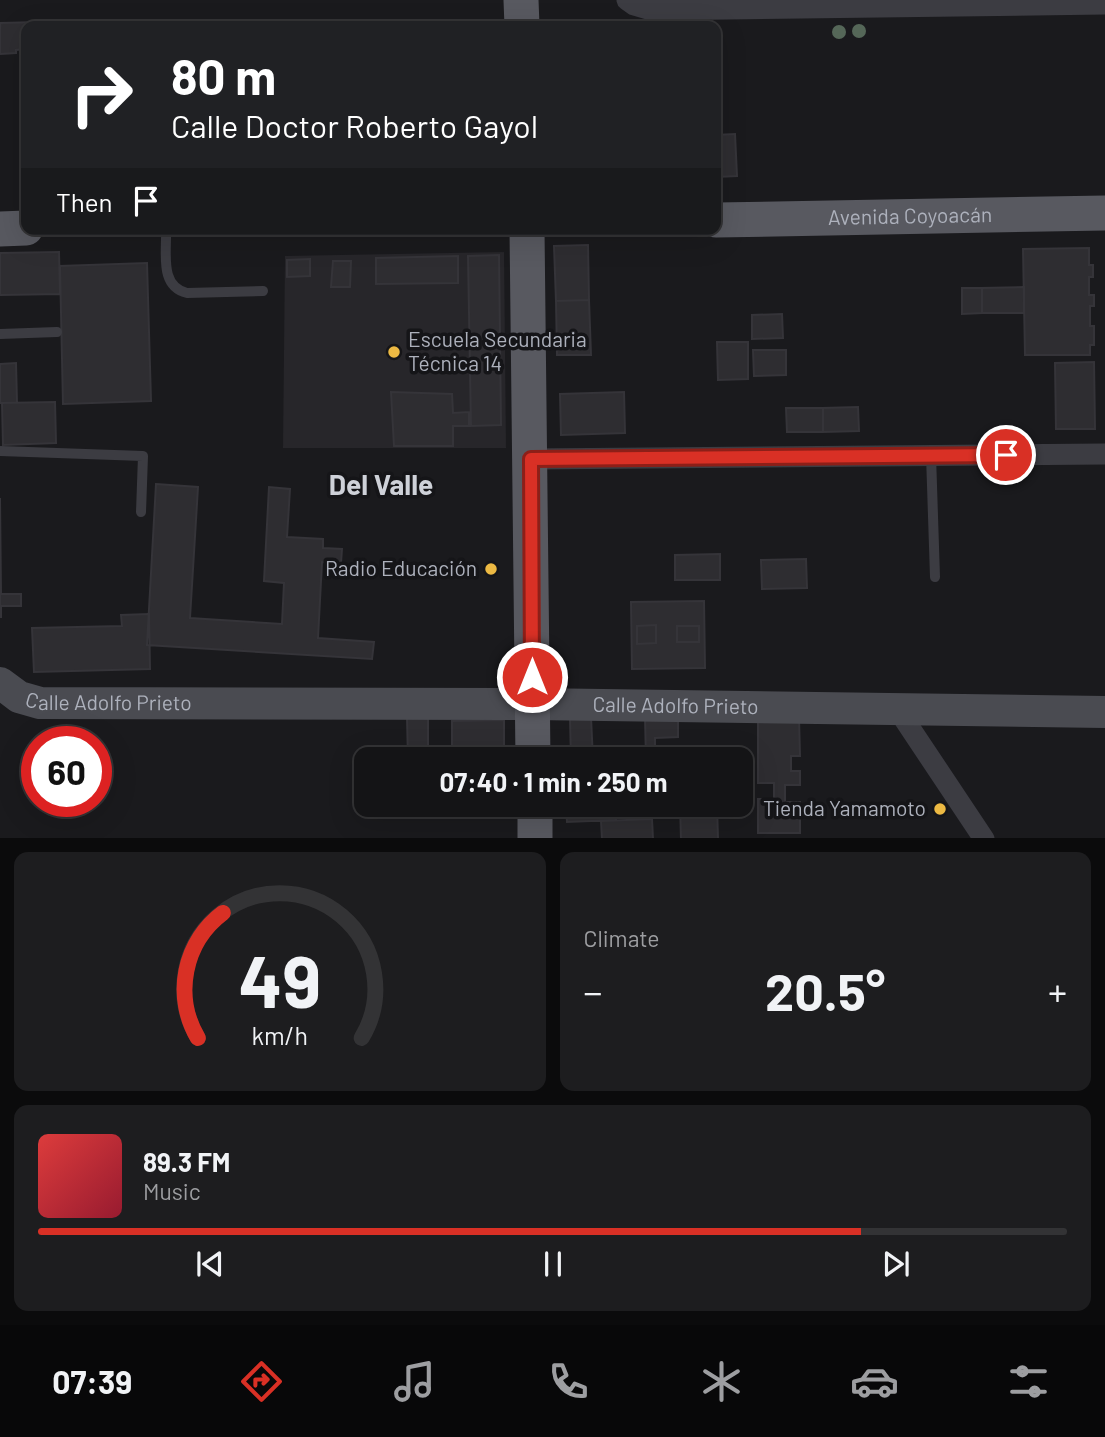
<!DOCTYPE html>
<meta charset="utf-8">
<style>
:root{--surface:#141416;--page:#1d1d1f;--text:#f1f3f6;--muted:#9d9ea1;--line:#333335;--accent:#d93025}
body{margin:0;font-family:Barlow,sans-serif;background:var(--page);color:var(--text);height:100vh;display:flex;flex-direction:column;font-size:26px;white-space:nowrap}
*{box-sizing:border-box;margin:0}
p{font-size:23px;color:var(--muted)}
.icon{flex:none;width:38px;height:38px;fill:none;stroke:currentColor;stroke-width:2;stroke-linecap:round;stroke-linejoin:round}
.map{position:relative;height:838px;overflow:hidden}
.side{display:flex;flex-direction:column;gap:14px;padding:14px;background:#0b0b0c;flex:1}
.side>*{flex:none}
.hud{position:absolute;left:21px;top:21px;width:700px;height:214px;border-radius:14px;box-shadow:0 7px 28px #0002,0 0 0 2px var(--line);background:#202124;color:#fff;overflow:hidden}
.speed{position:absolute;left:21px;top:726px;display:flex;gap:14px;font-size:35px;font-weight:700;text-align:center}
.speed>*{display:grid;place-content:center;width:91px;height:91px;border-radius:50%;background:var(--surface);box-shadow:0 7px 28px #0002,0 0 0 2px var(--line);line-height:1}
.speed .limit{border:10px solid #d22;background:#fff;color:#111}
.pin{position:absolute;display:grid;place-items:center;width:60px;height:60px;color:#fff;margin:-30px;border:4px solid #fff;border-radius:50%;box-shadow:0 2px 7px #0007}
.me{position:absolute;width:77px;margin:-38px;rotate:0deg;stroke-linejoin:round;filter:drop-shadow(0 0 5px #0008)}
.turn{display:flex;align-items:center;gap:24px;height:147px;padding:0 35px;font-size:32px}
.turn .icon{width:91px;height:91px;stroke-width:2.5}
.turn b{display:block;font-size:49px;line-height:60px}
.then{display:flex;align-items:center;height:66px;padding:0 35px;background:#0003;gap:14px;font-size:26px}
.big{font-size:52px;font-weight:700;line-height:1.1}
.side .widget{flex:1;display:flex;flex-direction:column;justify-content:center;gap:10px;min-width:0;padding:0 24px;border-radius:14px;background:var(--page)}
.side .dial{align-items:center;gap:0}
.dial svg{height:182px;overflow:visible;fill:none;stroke:var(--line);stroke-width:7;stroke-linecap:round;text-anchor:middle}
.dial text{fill:var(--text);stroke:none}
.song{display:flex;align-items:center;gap:21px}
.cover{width:84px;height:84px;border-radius:10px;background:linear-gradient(135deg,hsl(0 70% 55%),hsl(350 70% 35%))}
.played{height:7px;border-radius:4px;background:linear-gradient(90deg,var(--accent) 80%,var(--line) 80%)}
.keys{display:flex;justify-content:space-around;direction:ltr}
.heat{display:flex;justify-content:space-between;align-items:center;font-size:38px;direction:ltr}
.side .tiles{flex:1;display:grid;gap:14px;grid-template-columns:1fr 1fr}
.widget:last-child{grid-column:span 2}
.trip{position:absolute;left:354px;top:747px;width:399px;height:70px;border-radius:14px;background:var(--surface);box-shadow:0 7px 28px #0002,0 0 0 2px var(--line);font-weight:700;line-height:70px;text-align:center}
.menu{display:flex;height:112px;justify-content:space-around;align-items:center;background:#080809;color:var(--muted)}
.menu .icon{width:49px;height:49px}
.menu .active{color:var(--accent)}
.menu b{font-size:32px;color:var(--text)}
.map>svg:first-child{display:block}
</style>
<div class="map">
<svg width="1105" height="839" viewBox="0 0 1105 839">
<rect width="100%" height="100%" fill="#1a1a1d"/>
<!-- built -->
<path fill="#27262a" d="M504 252 506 448H283L285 256Z"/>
<!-- building -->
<path fill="#2e2d31" stroke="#353439" stroke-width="2" fill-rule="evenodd" d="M39 22V26H26V49L16 50V53L0 54V23Z
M735 134 737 176 716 177V135Z
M588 245 589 300 556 301 554 246Z
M1089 248V265H1093V277H1089V295H1094V306H1090V326H1094V345H1090V355H1025L1023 249Z
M59 252 60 294 0 295V253Z
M499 255 501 425 471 426 468 256Z
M458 256V283L376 284V258Z
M310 259V276L287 277V260Z
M333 261H351L350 287H331Z
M147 263 151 401 63 404 60 266Z
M1024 287V313H982V288Z
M962 288H982V313L962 314Z
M589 300 591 355H557L556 301Z
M782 314 783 338 752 339V315Z
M717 342H748V379L718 380Z
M753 350H786V375L754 376Z
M1094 362 1095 429H1056L1055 363Z
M16 363 17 403H0V364Z
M391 392 452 394 453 413 469 412V426H453V446H394Z
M624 392 625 433 561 435 560 394Z
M55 402 56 443 3 445 2 403Z
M858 407 859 431 823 432V408Z
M786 408H823V432H787Z
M156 484 198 487 190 618 282 624 284 583 264 581 269 487 290 489 287 537 323 539V548L342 549 341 563 322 562 318 638 374 642 372 659 147 645Z
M0 498 1 594H21V606H1V617H0Z
M720 554V580H675V555Z
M806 559 807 588 762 589 761 560Z
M704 601 705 668 632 669 631 602ZM656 625V643L637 644V626ZM677 626H699V642H677Z
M149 614 150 669 34 672 32 628 122 626 121 615Z
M656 625V643L637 644V626Z
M677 626H699V642H677Z
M407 717H428V760H408Z
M591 717 593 760H571L570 718Z
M645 717H678V737L655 738V760H646Z
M758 718H799L800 756H791V771H800V785H785V802H800V833H758V799H774V783H758Z
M504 720V760H452V721Z
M566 805H615L616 820 567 822Z
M680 805H717L718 839H681Z
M652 819 653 839H602L601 821Z"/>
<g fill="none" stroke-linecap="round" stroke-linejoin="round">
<!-- lane -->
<path stroke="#3c3c42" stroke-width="10" d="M166 229C167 253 159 286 187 293L263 291
M0 334 57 332
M0 451 143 456 141 512
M931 455 935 577"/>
<!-- street -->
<path stroke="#3c3c42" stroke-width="21" d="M627 0 634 5 651 10 1105 4
M531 459 1105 454
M896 707 984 839"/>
<!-- secondary -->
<path stroke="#4a4b51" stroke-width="32" id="s1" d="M0 683 19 697 40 703 532 704 1105 712"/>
<!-- primary -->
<g stroke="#585960" stroke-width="35">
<path d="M521 0 522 26"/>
<path id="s2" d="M716 220 1105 213"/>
<path d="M0 229 26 228"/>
<path d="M527 229 533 760"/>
<path d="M535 805V839"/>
</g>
</g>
<!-- trees -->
<g fill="#556758">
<circle cx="859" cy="31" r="7"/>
<circle cx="839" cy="32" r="7"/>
</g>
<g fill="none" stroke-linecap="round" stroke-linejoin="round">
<defs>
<path id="route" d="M532 677 531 459 1006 455"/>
</defs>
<!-- route casing -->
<use href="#route" stroke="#8d1f18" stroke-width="18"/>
<!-- route -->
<use href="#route" stroke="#d93025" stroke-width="12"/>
</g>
<!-- markers -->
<g fill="#ecb943" stroke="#151518" stroke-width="2.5">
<circle cx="394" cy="352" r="7"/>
<circle cx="491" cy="569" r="7"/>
<circle cx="940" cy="809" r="7"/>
</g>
<g text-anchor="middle" stroke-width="7" stroke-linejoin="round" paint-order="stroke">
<!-- street labels -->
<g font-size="21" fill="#adb1bc" stroke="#151518">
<text dy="7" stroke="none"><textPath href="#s2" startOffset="194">Avenida Coyoacán</textPath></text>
<text dy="7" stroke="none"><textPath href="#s1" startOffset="114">Calle Adolfo Prieto</textPath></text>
<text dy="7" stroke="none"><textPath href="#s1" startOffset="681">Calle Adolfo Prieto</textPath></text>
</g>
<!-- poi labels -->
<g font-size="21" fill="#adb1bc" stroke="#151518" text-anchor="end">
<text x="408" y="347" text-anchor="start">Escuela Secundaria<tspan x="408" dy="24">Técnica 14</tspan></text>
<text x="477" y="576">Radio Educación</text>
<text x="926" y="816">Tienda Yamamoto</text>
</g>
<!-- district labels -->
<g font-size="28" font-weight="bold" fill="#ced1d8" stroke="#151518">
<text x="381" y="495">Del Valle</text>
</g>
</g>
</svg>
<div class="speed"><div class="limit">60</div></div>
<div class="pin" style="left:1006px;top:455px;background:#d93025"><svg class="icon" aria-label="arrive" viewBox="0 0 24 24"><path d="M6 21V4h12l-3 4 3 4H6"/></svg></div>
<svg class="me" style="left:532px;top:677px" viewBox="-20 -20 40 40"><circle r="17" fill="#d93025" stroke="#fff" stroke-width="3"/><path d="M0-11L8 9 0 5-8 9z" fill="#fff"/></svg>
<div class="trip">07:40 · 1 min · 250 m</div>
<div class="hud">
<div class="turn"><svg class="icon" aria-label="right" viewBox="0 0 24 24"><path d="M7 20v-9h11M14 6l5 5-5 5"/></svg><div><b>80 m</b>Calle Doctor Roberto Gayol</div></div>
<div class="then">Then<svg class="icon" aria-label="arrive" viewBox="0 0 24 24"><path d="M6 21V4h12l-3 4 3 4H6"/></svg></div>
</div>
</div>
<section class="side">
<div class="tiles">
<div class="widget dial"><svg viewBox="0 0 100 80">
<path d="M14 69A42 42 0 1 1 86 69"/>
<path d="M14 69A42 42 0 0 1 25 14" stroke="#d93025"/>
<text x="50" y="56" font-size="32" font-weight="700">49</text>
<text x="50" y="72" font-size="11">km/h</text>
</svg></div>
<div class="widget"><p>Climate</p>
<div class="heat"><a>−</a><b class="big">20.5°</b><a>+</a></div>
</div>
<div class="widget">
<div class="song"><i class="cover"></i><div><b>89.3 FM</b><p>Music</p></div></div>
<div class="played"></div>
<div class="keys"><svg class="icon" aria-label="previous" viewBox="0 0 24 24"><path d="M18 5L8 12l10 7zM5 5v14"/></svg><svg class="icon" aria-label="pause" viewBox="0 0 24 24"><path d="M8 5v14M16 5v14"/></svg><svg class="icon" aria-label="next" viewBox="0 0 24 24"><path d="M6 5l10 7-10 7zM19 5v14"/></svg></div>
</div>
</div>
</section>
<nav class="menu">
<b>07:39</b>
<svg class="icon active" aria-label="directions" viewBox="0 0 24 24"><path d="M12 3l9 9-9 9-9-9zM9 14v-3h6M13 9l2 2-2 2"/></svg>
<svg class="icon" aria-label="music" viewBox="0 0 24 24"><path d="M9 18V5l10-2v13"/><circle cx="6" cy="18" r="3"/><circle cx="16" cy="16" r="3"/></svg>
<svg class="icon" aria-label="phone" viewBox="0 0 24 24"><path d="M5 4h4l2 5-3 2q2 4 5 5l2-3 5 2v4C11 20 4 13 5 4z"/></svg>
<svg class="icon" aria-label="climate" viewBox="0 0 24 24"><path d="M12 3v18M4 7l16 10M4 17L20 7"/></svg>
<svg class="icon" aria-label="car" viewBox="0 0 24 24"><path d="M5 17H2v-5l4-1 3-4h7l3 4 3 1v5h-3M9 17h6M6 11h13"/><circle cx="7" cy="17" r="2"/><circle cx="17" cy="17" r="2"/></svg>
<svg class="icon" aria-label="filters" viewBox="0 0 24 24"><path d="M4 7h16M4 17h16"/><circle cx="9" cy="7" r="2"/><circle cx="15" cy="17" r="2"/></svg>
</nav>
